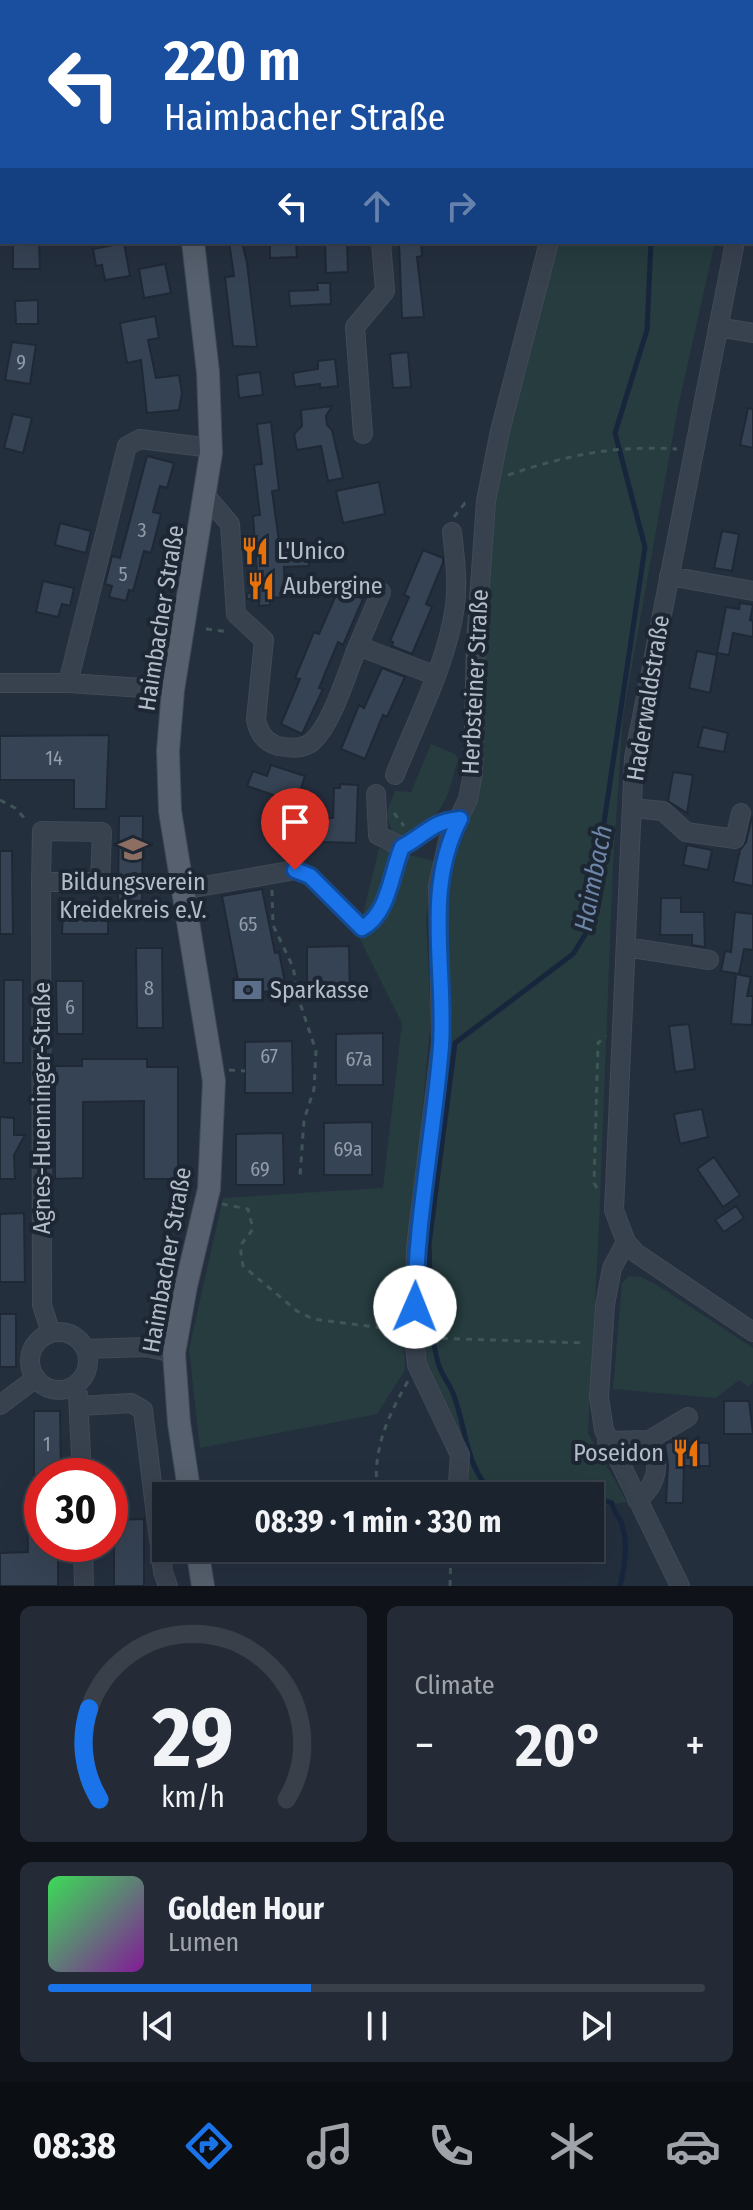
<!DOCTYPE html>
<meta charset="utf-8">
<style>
:root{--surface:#1b232e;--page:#242b36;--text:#f1f3f6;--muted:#a0a4aa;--line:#39404a;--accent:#1a73e8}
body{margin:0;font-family:"Fira Sans Condensed",sans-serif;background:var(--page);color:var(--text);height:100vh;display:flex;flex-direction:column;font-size:30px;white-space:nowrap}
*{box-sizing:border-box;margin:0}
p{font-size:26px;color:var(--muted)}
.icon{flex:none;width:44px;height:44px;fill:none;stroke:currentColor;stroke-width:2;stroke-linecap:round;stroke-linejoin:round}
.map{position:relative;height:1586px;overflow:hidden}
.drawer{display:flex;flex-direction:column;gap:20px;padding:20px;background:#0f1319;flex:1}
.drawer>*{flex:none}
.guide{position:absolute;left:0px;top:0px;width:754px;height:244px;box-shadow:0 8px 32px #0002,0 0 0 2px var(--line);background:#1a4fa0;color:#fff;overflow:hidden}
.speed{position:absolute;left:24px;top:1458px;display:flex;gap:16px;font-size:40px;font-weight:700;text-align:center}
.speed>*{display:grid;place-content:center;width:104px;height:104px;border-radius:50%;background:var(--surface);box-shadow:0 8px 32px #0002,0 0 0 2px var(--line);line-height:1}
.speed .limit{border:12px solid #d22;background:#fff;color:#111}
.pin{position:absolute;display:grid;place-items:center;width:68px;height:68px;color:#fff;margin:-82px -34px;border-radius:50% 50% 50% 0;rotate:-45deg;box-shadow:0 0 8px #0007}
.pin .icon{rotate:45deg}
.me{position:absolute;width:88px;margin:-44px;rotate:1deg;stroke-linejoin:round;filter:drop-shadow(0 0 6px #0008)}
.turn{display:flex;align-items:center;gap:28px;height:168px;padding:0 32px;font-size:36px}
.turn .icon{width:104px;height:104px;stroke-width:2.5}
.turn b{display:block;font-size:56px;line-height:68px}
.lanes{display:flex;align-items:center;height:76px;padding:0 32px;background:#0003;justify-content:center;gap:40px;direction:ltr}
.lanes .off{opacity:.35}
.big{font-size:60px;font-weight:700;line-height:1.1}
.drawer .tile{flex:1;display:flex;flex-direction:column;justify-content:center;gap:12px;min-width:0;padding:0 28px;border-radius:12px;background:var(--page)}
.drawer .dial{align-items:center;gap:0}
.dial svg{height:208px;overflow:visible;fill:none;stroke:var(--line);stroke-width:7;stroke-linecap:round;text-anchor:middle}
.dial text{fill:var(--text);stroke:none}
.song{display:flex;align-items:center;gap:24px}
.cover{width:96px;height:96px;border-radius:12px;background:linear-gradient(135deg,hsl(130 70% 55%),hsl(290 70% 35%))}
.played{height:8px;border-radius:4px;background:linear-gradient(90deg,var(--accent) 40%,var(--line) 40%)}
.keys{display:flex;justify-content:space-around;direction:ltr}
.heat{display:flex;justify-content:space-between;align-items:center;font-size:44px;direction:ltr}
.drawer .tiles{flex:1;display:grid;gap:20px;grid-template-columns:1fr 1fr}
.tile:last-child{grid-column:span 2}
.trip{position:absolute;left:152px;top:1482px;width:452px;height:80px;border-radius:0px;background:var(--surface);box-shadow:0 8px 32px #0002,0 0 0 2px var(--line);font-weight:700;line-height:80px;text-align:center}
.tab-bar{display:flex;height:128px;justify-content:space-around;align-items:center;background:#0b0e12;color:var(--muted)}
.tab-bar .icon{width:56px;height:56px}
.tab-bar .current{color:var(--accent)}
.tab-bar b{font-size:36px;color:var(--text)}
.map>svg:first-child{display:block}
</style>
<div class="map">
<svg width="753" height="1586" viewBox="0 0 753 1586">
<rect width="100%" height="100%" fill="#242f3e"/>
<!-- green -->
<path fill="#263c3f" d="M546 242H715L678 407 623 716 613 864 599 1226 588 1433 627 1502 590 1508V1496H467L465 1453 421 1356 416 1244 435 1090 441 873 467 773 487 523Z
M431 744 455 754 458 759C448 799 442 816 408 840L392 832 386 814 395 791 411 792Z
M379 848 435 861 426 919 431 1018 403 1314 405 1370 377 1414 200 1448 189 1349 223 1198 383 1188 402 1023 358 935Z
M629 1276 641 1277 657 1285 753 1348V1381L749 1387 739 1380 716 1398 613 1389 622 1283Z"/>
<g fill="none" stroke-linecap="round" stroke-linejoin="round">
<!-- stream -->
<path stroke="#17263c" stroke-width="5" d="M687 0V2
M496 1496C465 1470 467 1429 453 1393 448 1382 439 1371 437 1359 435 1352 436 1348 432 1341L429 1244 455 1043 573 954 588 930 645 547 615 433 647 330 651 242
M590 1501 600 1499 612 1503C613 1511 617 1513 620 1520 629 1539 625 1566 620 1586"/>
</g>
<!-- building -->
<path fill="#364354" stroke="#1f2835" stroke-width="2" d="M13 242H39L40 269H13Z
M229 242H242L247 263 257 347 233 346 225 277 234 276Z
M270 242H296L297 257 270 258Z
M325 242H347L348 272 326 273Z
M399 242H421L422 256 417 257 424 317 402 318Z
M124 243 130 276 105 280 102 265 96 266 93 249Z
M165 264 171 293 144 298 139 269Z
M317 283H330L331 304 290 306 289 291 318 290Z
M38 300V324H16L15 301Z
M155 316 159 338 148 340 156 378 179 375 182 393 179 410 147 413 141 360 127 363 120 323Z
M12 342 36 345 30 384 5 380Z
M408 352 411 387 393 388 390 354Z
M335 359 338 386 320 388V384L295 387 293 373 318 369V361Z
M260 372 263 395 239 398 237 375Z
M332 406 326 416 327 425 332 430 343 478 328 481 321 446 297 450 294 434 302 426 301 410Z
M748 408 753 409V448L740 445Z
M13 414 32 418 23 453 4 448Z
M271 422 279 490 272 491 279 541 296 538 297 548 308 546 309 566 284 567 285 597 270 598V605L259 606V598L247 599V594L258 588 253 516 260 515 254 465 262 464 257 424Z
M147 456 174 463 167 488 160 486 153 512 161 514 151 553 144 551 133 591 129 590 126 601 109 597 112 586 105 584 112 556 120 558Z
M379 482 385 514 343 523 336 491Z
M60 523 91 531 86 553 55 545Z
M722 531 739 534 732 571 714 568Z
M423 550 443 558V563L426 604 432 607 412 654 392 646 393 642 390 641 409 597 404 595Z
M43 581 74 588 70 606 62 604 58 617 36 612Z
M339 588 363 599 343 645 338 642 319 688 323 689 302 734 281 724 300 679 295 678 314 632 319 634Z
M740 603 753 605 750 620 753 621V637L733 633 729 655 717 653 726 607 739 609Z
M697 651 717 655 710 693 689 688Z
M382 668 405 677 387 717 383 715 365 759 341 749 359 705 364 708Z
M703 727 728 733 724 752 698 747Z
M109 735 106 809H74V780H0V736Z
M271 765 305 776 296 803 247 786 253 771 267 776Z
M673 772 693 775 687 813 668 801Z
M340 784 358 785 356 843 323 842 324 818H333L334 788H340Z
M119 816H143L142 901 118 900Z
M752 817H753V886L733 882 740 850 746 842Z
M687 845 712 850 708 870 683 865Z
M0 851H12L13 934H0Z
M262 889 275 953 279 952 286 988 241 996 222 896Z
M661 898H681V912H704L705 947 692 945V935H660Z
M63 912 108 913V934H62Z
M735 912 753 914V950L744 949 739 974 721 971 725 951 731 952Z
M349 946 350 998 307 999V947Z
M136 948H162L163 1028H137Z
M736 974 751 977 747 996H753L752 1025 731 1024Z
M4 980H23V1063H4Z
M56 981H83V1034H57Z
M689 1024 695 1069 675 1072 669 1026Z
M383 1033V1085H336V1034Z
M292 1041 293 1093H245V1042Z
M82 1059H147V1067H178V1179H144V1101L83 1102V1178L55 1179V1066H82Z
M702 1109 708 1137 680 1144 674 1114Z
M0 1117 14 1118V1135H25L14 1155 15 1179H0Z
M372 1122V1175H324V1123Z
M283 1133 284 1185H236V1134Z
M714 1157 740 1195 723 1207 697 1169Z
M736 1206 744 1218 724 1232 715 1220Z
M24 1213 25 1282H0V1214Z
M0 1314H16V1367H0Z
M724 1401H749L753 1434H724Z
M34 1411H60L61 1476H34Z
M668 1442 709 1443 710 1466H684L683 1503H666L668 1464 665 1445Z
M27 1516H42V1544H58V1586H0V1553L28 1552Z
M144 1519V1586H114V1520Z"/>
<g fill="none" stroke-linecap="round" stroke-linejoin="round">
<defs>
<path id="minor" d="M366 0V2
M551 0V2
M743 0V2
M735 242 634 758 614 1210 626 1242 636 1253 753 1332
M718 327 753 333
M363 434 355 327 385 291 381 242
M206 496 230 524 236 614 264 640 256 719C258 731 264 742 278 746 290 748 303 750 313 741 333 722 347 672 358 646L434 675
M669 576 753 591
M358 646 381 592
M0 683H68L173 690
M68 683 127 446 140 439 211 448
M395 775C416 721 447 664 455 606 458 582 455 556 452 532
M376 794 378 835 402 847
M632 808 663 811 686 832 735 839 741 813
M41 882H100L102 832 42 831 41 882 42 1305 51 1333
M182 890 295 870 310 876 362 928C389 914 391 873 402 847 427 834 430 822 460 819
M626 947 709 960
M626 1242 612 1268 605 1305 599 1397 604 1430 680 1586
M30 1361a29 29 0 1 1 58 0a29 29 0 1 1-58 0Z
M86 1349 147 1347 174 1353
M78 1395 82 1476
M0 1405 36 1378
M80 1406 131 1403 143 1410 163 1572 168 1586
M607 1441 649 1440 688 1417
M457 1496 460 1455 417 1365 414 1337 416 1247 441 1044 438 885 448 841 468 799 473 773 476 642 486 501 500 431 549 242
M637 1500C658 1485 661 1463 649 1440
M83 1544 84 1586"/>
<path id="major" d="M174 0V2
M190 1496 179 1423 174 1353 186 1286 209 1189 214 1081 170 811 168 751 173 690 211 453 208 372 193 242
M197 1548 203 1586"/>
</defs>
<!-- minor casing -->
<use href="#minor" stroke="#414a57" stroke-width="20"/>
<!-- major casing -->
<use href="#major" stroke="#414a57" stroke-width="24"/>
<!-- path -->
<path stroke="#3f5557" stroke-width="3" stroke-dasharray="6 6" stroke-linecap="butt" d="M508 475C568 455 614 445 677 449
M454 517 465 503 471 502
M206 629 230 632
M0 800 15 808 28 822
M394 813 404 826
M272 890 273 925 293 967 299 1000 316 1051 314 1089 304 1120 300 1176
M229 1070 245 1071
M597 1188 594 1183 598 1043 606 1036
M222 1204 248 1209 253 1229 240 1246 243 1266 297 1311 313 1319 400 1330
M430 1338 586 1343
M377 1489C373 1448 388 1416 408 1381
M24 1513 42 1512
M359 1552 382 1548
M450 1586 451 1548"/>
<!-- minor -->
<use href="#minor" stroke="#38414e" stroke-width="18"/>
<!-- major -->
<use href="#major" stroke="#56606e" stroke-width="22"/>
</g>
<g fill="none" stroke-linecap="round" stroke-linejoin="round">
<defs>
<path id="route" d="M295 870 310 876 362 928C389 914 391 873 402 847 427 834 430 822 460 819 423 890 446 969 441 1046 434 1134 416 1219 415 1307"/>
</defs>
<!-- route casing -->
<use href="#route" stroke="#114b97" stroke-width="20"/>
<!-- route -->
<use href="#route" stroke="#1a73e8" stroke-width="14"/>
</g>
<!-- icons -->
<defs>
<symbol id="restaurant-bare" viewBox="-9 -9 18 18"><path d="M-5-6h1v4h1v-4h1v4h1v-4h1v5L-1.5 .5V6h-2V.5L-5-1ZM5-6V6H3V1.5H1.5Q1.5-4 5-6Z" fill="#e8710a" stroke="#1d2633" stroke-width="2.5" paint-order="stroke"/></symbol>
<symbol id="school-bare" viewBox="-9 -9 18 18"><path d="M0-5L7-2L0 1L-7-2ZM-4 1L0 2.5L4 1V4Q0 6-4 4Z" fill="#8d6e63" stroke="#1d2633" stroke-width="2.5" paint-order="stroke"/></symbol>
<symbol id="bank-bare" viewBox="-9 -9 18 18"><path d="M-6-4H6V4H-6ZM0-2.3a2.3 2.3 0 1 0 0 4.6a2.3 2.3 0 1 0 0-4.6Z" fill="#5c6f8a" stroke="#1d2633" stroke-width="2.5" paint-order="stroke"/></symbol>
</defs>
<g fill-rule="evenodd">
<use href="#restaurant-bare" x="235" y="531" width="40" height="40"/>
<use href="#restaurant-bare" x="241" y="566" width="40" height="40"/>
<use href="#school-bare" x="113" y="829" width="40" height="40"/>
<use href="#bank-bare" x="228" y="970" width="40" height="40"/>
<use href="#restaurant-bare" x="666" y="1433" width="40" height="40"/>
</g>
<g text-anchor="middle" stroke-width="8" stroke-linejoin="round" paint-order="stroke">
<!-- number labels -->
<g font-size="20" fill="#929caa">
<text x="21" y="369">9</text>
<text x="142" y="537">3</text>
<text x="123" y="581">5</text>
<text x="54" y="765">14</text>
<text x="248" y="931">65</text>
<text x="149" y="995">8</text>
<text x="70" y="1014">6</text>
<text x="269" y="1063">67</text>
<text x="359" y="1066">67a</text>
<text x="348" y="1156">69a</text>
<text x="260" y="1176">69</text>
<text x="47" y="1451">1</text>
</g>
<!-- poi labels -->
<g font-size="24" fill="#b4bcc9" stroke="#1d2633" text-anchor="start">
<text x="277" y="559">L'Unico</text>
<text x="283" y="594">Aubergine</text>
<text x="133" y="890" text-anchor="middle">Bildungsverein<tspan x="133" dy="28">Kreidekreis e.V.</tspan></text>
<text x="270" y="998">Sparkasse</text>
<text x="664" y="1461" text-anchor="end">Poseidon</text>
</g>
<!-- street labels -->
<g font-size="24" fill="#b4bcc9" stroke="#1d2633">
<text transform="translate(161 618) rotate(-81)" y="8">Haimbacher Straße</text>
<text transform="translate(475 682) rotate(-87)" y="8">Herbsteiner Straße</text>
<text transform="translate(648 698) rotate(-81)" y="8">Haderwaldstraße</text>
<text transform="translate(42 1108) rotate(-90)" y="8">Agnes-Huenninger-Straße</text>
<text transform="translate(167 1260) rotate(-80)" y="8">Haimbacher Straße</text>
</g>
<!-- water labels -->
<g font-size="26" font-style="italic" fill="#6d86a8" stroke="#1d2633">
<text transform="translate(593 878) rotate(-79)" y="9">Haimbach</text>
</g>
</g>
</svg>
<div class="speed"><div class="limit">30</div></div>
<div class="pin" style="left:295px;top:870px;background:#d93025"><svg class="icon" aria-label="arrive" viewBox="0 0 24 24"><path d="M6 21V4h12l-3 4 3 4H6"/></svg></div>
<svg class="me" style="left:415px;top:1307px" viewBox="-20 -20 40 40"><circle r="19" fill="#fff"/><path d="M0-13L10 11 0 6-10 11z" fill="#1a73e8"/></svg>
<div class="trip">08:39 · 1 min · 330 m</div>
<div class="guide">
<div class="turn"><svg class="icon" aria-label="left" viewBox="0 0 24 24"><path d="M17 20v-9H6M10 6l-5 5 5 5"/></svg><div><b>220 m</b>Haimbacher Straße</div></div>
<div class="lanes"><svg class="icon" aria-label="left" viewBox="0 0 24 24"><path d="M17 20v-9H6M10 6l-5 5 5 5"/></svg><svg class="icon off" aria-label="ahead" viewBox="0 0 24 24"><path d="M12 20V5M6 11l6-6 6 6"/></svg><svg class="icon off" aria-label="right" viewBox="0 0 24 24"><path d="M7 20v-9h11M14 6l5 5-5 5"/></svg></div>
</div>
</div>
<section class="drawer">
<div class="tiles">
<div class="tile dial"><svg viewBox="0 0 100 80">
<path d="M14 69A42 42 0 1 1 86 69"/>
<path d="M14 69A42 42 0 0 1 10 34" stroke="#1a73e8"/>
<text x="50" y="56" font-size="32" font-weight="700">29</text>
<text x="50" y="72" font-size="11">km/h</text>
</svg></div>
<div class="tile"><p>Climate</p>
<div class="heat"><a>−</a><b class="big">20°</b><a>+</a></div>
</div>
<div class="tile">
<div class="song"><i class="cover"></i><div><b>Golden Hour</b><p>Lumen</p></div></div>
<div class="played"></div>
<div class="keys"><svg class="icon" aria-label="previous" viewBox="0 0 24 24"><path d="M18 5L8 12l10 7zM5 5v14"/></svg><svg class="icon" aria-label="pause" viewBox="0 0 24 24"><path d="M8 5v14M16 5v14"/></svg><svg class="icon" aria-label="next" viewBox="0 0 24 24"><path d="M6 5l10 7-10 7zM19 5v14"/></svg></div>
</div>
</div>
</section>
<nav class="tab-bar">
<b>08:38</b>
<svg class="icon current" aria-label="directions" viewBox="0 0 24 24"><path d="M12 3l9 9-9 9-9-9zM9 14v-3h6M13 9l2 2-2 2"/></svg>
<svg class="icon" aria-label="music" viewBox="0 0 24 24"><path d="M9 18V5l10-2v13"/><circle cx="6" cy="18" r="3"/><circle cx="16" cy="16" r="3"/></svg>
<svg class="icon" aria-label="phone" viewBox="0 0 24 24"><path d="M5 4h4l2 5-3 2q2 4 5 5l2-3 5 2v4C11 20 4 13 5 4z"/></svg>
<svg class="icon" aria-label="climate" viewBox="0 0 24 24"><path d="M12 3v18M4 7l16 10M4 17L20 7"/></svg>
<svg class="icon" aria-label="car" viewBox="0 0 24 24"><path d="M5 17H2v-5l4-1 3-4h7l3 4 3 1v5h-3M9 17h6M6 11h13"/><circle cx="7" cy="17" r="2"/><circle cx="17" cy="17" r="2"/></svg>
</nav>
